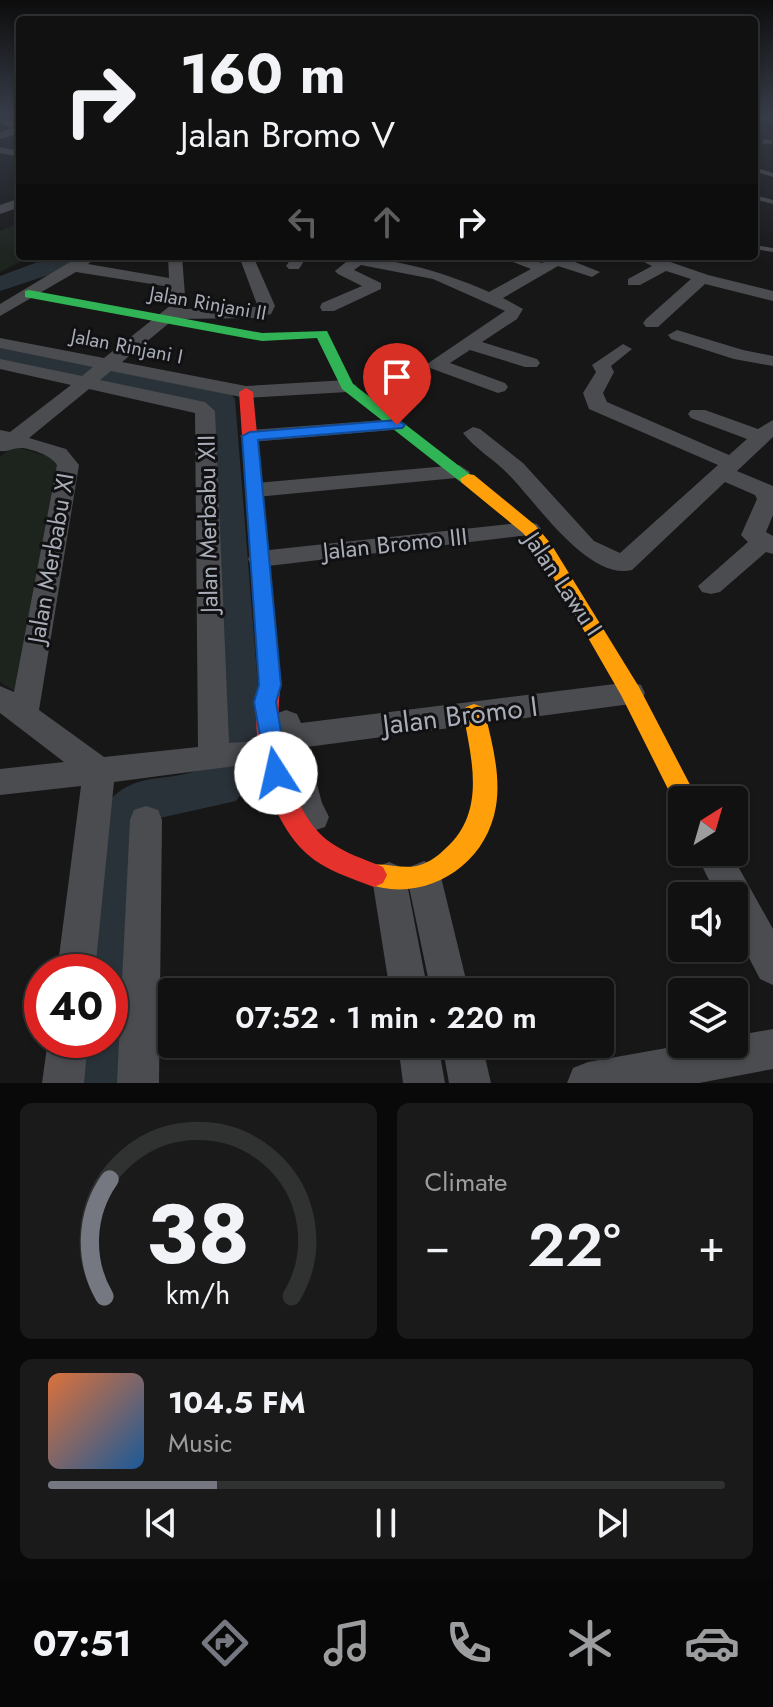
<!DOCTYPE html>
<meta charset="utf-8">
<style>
:root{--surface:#111;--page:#1a1a1a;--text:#f1f3f6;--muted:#9c9d9f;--line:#303131;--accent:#757880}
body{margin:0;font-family:Jost,sans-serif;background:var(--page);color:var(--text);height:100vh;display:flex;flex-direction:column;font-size:30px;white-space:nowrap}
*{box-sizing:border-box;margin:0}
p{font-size:26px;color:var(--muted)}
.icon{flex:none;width:44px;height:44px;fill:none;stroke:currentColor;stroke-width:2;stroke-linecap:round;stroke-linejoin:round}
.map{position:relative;height:1083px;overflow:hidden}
.side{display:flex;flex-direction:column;gap:20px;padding:20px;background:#090909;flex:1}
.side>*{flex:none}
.top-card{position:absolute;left:16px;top:16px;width:742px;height:244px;border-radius:8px;box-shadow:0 2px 6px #0004,0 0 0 2px var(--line);background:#111;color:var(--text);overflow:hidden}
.needle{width:52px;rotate:37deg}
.fabs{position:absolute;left:668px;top:786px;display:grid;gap:16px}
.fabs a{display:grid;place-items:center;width:80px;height:80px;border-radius:8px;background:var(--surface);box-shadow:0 2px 6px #0004,0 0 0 2px var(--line);font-size:40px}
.speed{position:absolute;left:24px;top:954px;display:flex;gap:16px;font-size:40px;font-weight:700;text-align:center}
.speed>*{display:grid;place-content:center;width:104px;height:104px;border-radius:50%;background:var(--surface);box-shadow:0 2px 6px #0004,0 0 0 2px var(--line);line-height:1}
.speed .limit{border:12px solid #d22;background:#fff;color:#111}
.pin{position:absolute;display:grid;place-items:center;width:68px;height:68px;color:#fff;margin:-82px -34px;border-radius:50% 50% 50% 0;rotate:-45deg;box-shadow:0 0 8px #0007}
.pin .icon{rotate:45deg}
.me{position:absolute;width:88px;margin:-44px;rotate:350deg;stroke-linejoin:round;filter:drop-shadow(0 0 6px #0008)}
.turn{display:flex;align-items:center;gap:28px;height:168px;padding:0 32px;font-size:36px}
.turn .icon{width:104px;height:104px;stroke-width:2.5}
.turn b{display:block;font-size:56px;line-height:68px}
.lanes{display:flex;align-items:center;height:76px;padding:0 32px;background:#0003;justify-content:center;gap:40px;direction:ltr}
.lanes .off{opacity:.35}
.big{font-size:60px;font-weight:600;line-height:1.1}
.side .widget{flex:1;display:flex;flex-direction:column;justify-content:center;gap:12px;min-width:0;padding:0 28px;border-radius:12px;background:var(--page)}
.side .dial{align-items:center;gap:0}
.dial svg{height:208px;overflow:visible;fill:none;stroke:var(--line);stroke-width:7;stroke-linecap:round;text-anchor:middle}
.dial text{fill:var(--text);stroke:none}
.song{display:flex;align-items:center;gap:24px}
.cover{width:96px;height:96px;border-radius:12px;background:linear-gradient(135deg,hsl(20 70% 55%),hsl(210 70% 35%))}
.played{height:8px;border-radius:4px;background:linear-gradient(90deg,var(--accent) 25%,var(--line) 25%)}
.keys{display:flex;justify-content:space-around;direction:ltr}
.heat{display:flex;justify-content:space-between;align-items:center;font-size:44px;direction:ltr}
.side .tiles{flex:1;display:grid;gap:20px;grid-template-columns:1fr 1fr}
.widget:last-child{grid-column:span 2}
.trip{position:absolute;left:158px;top:978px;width:456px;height:80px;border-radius:8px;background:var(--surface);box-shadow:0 2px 6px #0004,0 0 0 2px var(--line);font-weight:600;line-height:80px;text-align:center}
.tabs{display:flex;height:128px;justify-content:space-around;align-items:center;background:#070707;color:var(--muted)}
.tabs .icon{width:56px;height:56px}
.tabs .current{color:var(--accent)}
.tabs b{font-size:36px;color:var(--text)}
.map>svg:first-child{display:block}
</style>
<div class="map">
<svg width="773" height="1083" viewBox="0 0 773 1083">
<rect width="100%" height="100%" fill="#171717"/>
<!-- green -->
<path fill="#1d241e" d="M16 224 20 225V256H32L0 272V231Z
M14 446 59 460 19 694 0 682V457Z"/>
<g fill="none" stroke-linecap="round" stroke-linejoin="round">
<!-- river -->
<path fill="#2a3239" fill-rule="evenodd" d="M54 256H80L64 270 0 291V276Z
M0 347 220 390 230 393 235 399 264 762 236 801 155 819 145 830 137 972 129 992 110 1000V972H81L96 822C128 755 181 795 218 756L206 405 0 363Z
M110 1013 124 1019 133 1040 130 1083H68L73 1040H110Z"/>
<!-- lane -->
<path fill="#4b4c50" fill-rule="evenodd" d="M754 167 773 173V177L754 171Z
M754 195 773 200V204L754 199Z
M754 245 773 248V252L754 249Z"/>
<!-- street -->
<path fill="#4b4c50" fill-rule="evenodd" d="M754 115 773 116V122L754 119Z
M20 126V133L0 139V132Z
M0 147 20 151V157L0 153Z
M20 198V207L0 214V205Z
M80 256H98L88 264 169 278 168 256H182L186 309 258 307 239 256H253L275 306 271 314 255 318 174 319 122 362 246 386 347 380 357 386 347 392 246 398 111 371 100 380 205 402 215 411 229 743 275 740 271 722 275 714 286 710 297 714 301 723 631 682 641 685 645 693 641 701 631 704 307 747 322 803 329 817 325 827 313 831 301 827 291 808 280 760 114 782 95 972H57L81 786 0 795V769L64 762 0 713V686L14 692 57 465C52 456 31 448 20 448 13 448 8 452 0 451V430L10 432 71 385 0 369V359L82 376 93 367 0 348V338L104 358 171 305 170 287 76 272 0 316V304ZM89 389 195 413 198 747 104 757 39 710 79 465 66 449 29 438Z
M293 256H307L299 269H289L286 266Z
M330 256C387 256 437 269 489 292L531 269 498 256H520L542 263 555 256H573L570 260 600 272 592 277 558 266 503 298 523 309 517 319 482 342 537 359 540 363 537 367H525L470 350 450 363 505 383 508 387 505 391 498 393 430 368 427 364 505 311 433 279 361 265 354 270 381 283V289L334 311H322L320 307 322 303 362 286 338 274 335 271 346 262Z
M632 256H653L708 275 773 291V301L705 284 658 327H646L643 323 646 319 691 279 666 271 640 285H628V279L652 266Z
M677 330 743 350 773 356V366L734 359 671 339 668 335Z
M623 344 632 349 611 366 614 372 603 393 607 402 729 455 747 439 691 418 688 414 691 410H705L758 429 773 420V437L737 471 773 486V515L766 532 773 536V554L766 552 720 592 711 594 702 592 698 586 748 542 741 535 757 499 755 495 725 482 632 570C588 581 536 502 509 475 495 460 475 449 463 433L473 427 480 429 523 463 594 541 620 553 718 465 589 409 583 393 596 372 592 365Z
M397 419 407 425 404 429 250 442 240 436 250 430Z
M459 465 470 472 467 477 256 497 245 490 256 483Z
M529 522 537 524 541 529 537 534 260 567 251 565 248 559 251 553 260 551Z
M146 806 158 810 162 820 159 1083H117L130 820 134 810Z
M695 852H730L773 929V985L760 979 734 929V896H717Z
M424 861 436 866 441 877 469 992H431L407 877 412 866Z
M389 862 401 867 406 878 428 992H390L372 878 377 867Z
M773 1029V1069L699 1083H567L573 1068 588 1062 689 1044H734V1036Z
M48 1040H88L84 1083H42Z
M398 1044H438L445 1083H403Z
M442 1044H482L491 1083H449Z"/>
<!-- fast -->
<path fill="#30b455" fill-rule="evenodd" d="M29 290 262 333 327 331 353 384 476 479 468 484 462 483 342 389 317 338 262 341 25 297V291Z"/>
<!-- slow -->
<path fill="#ff9f0a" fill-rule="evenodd" d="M468 474 474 475 535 525 551 544 639 687 698 800H682V809L677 807 621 695 538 551 523 533 462 483 460 479Z
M474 704 482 707 485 713C492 743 501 775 496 806 486 868 422 905 365 883L361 875 365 867C382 860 401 871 420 865 430 862 439 855 446 848 486 812 472 760 463 713L466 707Z"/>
<!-- jam -->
<path fill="#e5322d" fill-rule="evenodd" d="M246 388 253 392 281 685C272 732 289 810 327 840 344 853 364 859 383 867L387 875 383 883 374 887C351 878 326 871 307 854 266 817 249 738 259 685L239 392Z"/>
<defs>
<path id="rail" d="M754 141 773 142"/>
</defs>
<!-- rail casing -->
<use href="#rail" stroke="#4b4c4f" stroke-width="4"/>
<!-- rail -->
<use href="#rail" stroke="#111113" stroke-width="3" stroke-dasharray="9" stroke-linecap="butt"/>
</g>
<!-- wall -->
<path fill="#3d3d3f" d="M20 120V127L12 129 2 125 1 121Z"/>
<!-- shaded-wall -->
<path fill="#29292a" d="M20 123V127L12 129 11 125Z"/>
<!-- building -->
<path fill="#49494c" stroke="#58595d" stroke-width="2" d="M15 119 20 120V123L11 125 1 121Z"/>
<!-- sky -->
<linearGradient id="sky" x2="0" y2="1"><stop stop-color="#0d0d0d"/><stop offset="0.43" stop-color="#363c47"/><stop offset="1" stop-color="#363c47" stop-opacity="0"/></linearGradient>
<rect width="773" height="266" fill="url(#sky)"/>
<!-- route -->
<path fill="#1a73e8" stroke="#114b97" stroke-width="2" d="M397 420 405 425 402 428 258 440 281 685 276 702 288 773 285 780 276 783 268 780 254 702 259 685 242 436 250 432Z"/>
<g text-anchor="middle" stroke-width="6" stroke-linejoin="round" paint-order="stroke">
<!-- far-street labels -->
<g font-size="20" fill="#a8adb8" stroke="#111113">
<text transform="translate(208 303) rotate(10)" y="7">Jalan Rinjani II</text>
<text transform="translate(127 346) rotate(11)" y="7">Jalan Rinjani I</text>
</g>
<!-- street labels -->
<g font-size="24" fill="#a8adb8" stroke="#111113">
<text transform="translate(208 524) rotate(-91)" y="8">Jalan Merbabu XII</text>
<text transform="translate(395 544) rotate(-6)" y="8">Jalan Bromo III</text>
<text transform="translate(51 558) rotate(-80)" y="8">Jalan Merbabu XI</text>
<text transform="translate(563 584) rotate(56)" y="8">Jalan Lawu I</text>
</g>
<!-- near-street labels -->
<g font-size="28" fill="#a8adb8" stroke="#111113">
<text transform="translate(460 715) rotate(-7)" y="10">Jalan Bromo I</text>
</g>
</g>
</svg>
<div class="fabs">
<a><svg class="needle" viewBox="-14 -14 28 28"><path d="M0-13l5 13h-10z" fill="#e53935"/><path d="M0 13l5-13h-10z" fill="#9c9d9f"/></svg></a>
<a><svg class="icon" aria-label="sound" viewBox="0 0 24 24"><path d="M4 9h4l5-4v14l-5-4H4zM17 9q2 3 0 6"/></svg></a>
<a><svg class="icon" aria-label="layers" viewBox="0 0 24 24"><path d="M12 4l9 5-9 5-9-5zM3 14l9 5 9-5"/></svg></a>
</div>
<div class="speed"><div class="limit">40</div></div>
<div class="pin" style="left:397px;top:425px;background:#d93025"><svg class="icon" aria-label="arrive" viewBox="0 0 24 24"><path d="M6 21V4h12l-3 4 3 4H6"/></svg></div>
<svg class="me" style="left:276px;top:773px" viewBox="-20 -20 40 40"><circle r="19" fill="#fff"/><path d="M0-13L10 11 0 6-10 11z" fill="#1a73e8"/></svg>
<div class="trip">07:52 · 1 min · 220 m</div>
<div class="top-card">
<div class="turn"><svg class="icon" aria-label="right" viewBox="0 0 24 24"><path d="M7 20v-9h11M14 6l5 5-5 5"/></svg><div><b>160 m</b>Jalan Bromo V</div></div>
<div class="lanes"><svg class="icon off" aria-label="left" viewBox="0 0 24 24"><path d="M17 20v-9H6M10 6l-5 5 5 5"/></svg><svg class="icon off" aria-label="ahead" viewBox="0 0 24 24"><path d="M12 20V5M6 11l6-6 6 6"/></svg><svg class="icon" aria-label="right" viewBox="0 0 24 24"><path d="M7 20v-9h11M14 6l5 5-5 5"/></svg></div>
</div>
</div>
<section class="side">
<div class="tiles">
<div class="widget dial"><svg viewBox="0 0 100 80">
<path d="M14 69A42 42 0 1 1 86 69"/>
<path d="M14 69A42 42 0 0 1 16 24" stroke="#757880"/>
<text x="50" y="56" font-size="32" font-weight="700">38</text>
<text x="50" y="72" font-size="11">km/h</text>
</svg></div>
<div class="widget"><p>Climate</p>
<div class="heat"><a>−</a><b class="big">22°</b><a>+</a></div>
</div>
<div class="widget">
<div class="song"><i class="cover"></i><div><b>104.5 FM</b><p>Music</p></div></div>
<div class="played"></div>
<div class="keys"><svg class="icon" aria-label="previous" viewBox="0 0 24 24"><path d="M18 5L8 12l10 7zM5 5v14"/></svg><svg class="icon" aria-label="pause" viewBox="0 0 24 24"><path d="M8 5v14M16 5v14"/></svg><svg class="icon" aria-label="next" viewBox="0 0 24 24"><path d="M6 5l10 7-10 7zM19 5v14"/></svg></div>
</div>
</div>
</section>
<nav class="tabs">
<b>07:51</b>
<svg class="icon current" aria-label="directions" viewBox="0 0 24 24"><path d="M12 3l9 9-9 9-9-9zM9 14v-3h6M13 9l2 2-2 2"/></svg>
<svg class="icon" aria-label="music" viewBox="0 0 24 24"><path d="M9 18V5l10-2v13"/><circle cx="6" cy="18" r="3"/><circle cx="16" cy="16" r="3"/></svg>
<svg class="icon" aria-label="phone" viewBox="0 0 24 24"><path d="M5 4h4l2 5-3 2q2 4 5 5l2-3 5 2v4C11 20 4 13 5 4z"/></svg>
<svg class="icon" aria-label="climate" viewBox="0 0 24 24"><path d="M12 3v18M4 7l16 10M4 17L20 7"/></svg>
<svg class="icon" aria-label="car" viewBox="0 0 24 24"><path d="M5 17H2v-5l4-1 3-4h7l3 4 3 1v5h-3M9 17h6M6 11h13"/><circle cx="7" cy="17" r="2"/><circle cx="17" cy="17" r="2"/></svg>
</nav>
